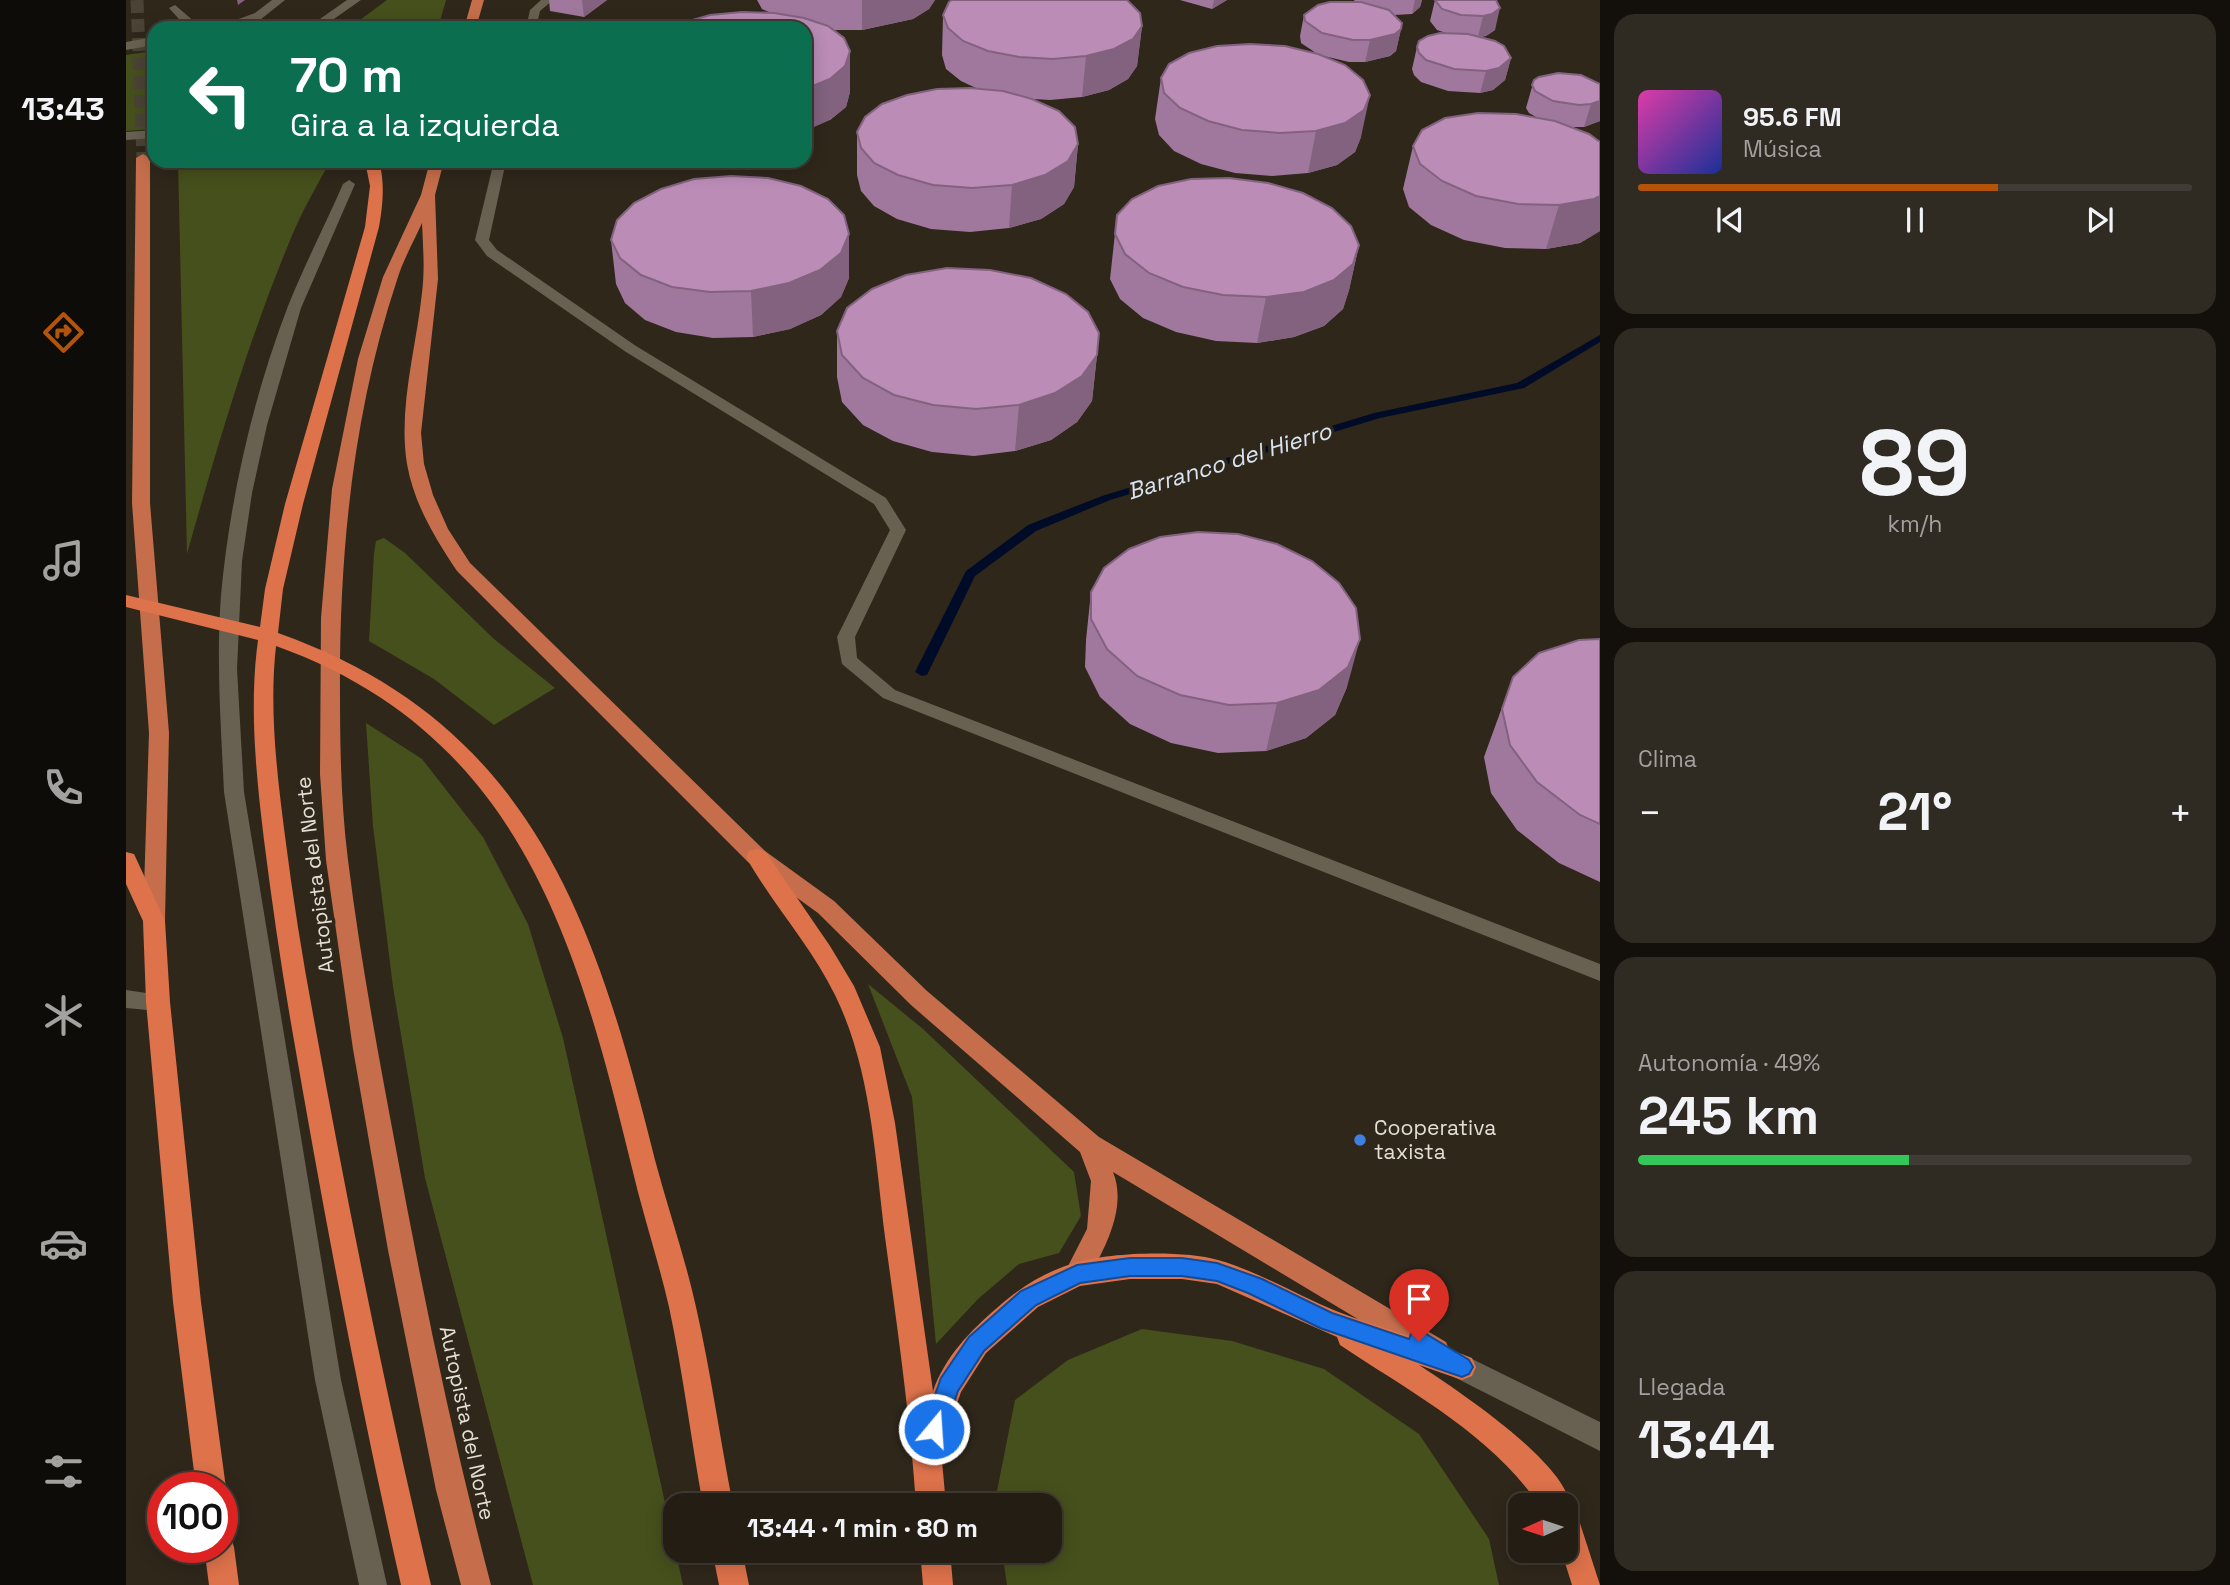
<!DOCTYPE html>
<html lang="es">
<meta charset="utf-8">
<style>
:root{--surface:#231d14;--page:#2f2a22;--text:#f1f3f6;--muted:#a3a2a0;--line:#403b34;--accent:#b45309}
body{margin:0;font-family:"Space Grotesk",sans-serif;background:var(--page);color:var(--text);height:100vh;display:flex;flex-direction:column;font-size:26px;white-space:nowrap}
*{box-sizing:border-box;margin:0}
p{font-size:23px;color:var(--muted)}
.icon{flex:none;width:38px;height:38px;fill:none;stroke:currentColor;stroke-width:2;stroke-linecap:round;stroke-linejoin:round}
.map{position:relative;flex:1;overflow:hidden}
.panel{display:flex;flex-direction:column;gap:14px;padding:14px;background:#13100b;width:630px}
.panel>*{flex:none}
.hud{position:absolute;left:21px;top:21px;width:665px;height:147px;border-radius:21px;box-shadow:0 4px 18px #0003,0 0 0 2px var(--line);background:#0b6e4f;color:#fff;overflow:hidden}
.needle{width:46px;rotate:267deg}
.controls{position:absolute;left:1382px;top:1493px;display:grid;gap:14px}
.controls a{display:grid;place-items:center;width:70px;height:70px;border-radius:14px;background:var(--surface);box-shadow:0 4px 18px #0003,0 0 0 2px var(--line);font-size:35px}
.speed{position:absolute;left:21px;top:1472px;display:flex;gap:14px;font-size:35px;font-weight:700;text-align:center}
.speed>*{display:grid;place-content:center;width:91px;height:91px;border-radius:50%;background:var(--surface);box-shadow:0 4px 18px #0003,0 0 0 2px var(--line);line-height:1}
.speed .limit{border:10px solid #d22;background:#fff;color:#111}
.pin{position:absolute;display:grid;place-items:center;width:60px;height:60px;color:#fff;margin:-72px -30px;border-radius:50% 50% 50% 0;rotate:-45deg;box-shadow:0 0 7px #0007}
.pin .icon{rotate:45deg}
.me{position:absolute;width:77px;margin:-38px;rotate:18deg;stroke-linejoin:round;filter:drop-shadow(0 0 5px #0008)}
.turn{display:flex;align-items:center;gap:24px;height:147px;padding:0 28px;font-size:32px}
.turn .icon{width:91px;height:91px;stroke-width:2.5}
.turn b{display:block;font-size:49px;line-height:60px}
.big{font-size:52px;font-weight:800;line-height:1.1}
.panel .tile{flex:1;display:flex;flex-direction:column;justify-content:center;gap:10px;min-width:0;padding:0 24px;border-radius:21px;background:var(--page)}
.panel .dial{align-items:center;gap:0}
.dial b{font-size:91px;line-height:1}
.song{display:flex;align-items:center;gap:21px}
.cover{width:84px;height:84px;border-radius:10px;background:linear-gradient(135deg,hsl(320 70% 55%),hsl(230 70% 35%))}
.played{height:7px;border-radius:4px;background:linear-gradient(90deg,var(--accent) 65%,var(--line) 65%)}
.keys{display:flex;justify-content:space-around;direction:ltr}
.heat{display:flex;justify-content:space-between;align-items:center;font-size:38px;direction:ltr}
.charge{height:10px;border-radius:5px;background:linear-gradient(90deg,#34c759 49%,var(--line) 0)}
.trip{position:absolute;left:537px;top:1493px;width:399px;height:70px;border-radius:21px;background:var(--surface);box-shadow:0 4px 18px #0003,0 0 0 2px var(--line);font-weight:800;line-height:70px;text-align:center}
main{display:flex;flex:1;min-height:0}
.dock{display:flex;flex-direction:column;width:126px;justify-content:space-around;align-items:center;background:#0e0c08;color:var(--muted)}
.dock .icon{width:49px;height:49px}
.dock .active{color:var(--accent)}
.dock b{font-size:32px;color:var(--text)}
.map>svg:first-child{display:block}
</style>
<main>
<nav class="dock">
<b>13:43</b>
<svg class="icon active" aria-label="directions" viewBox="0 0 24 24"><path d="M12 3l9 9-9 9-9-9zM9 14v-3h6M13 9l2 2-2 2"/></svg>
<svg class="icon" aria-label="music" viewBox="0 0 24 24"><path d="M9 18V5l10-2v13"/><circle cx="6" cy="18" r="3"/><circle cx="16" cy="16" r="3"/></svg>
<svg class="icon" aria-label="phone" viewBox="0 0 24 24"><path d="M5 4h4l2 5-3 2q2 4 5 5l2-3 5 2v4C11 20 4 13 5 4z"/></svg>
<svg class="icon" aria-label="climate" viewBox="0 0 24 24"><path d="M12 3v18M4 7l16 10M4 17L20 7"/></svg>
<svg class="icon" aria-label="car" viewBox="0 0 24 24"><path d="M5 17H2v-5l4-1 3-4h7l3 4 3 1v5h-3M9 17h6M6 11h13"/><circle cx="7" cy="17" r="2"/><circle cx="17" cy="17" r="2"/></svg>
<svg class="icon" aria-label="filters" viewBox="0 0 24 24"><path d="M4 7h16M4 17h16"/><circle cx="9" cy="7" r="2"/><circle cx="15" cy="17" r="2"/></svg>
</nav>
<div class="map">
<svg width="1474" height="1585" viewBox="0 0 1474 1585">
<rect width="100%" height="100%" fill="#2f271a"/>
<!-- green -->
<path fill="#46501c" d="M261 0H320L312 28H223Z
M28 51V129L0 131V55Z
M52 161H204C191 186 176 211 165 238 122 341 91 447 61 554Z
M258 538 279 553 368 639 429 688 368 725 308 679 243 641 248 553 250 541Z
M240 723 296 759 357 837 402 924 437 1038 557 1585H407L299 1178 267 987 247 826Z
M742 984 797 1029 948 1172 955 1216 933 1253 893 1264 852 1299 810 1344 786 1097Z
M1016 1329 1106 1341 1198 1369 1293 1434 1363 1539 1373 1585H881L876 1551 924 1550V1505H871L870 1496 889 1400 942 1360Z"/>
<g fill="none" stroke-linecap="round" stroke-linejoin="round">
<!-- stream -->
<path fill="#000b28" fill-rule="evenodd" d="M1474 335V342L1398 388 1254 418 984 500 910 531 849 576 801 675 796 676 789 672 840 571 902 525 976 496 1248 413 1391 383Z"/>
<!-- trunk-tunnel -->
<path stroke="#4a4336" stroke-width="13" stroke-dasharray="13 6" stroke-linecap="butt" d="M11 0 17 158"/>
<!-- service -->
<path fill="#686051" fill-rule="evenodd" d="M415 0H427L414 11 410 28H400L404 10Z
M368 161H380L363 240 371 250 510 346 760 498 780 530 729 637 731 658 769 690 1474 964V981L757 698 716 664 711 637 764 530 748 504 500 352 361 256 349 240Z
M223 180 229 184 175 308 141 425 126 493 116 561 111 669 118 792 215 1380 261 1585H233L189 1380 98 792C95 727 90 661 95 595 104 498 127 397 162 306 179 264 199 225 217 184Z
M0 990 40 996 43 1002 40 1008 32 1011 0 1008Z"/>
<!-- tertiary -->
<path fill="#686051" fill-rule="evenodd" d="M146 0H159L124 28H111L113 25 88 28 129 13Z
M221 0H235L195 28H181Z
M49 5 70 23 85 28H61L43 8Z
M28 37V45L0 50V42Z
M28 130V138L0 140V132Z
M1336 1354 1474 1422V1451L1326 1376 1322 1367 1326 1358Z"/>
<!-- trunk -->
<path fill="#c66e4c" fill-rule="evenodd" d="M346 0H358L350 28H338Z
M17 154 24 158V503L43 733 39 921 36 927 28 930 20 927 17 921 23 733 6 503 10 158Z
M304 161H318L309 195 312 279 295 433 298 464 307 495 322 529 344 563 639 851 708 901 801 991 973 1137 1320 1342 1324 1351 1320 1360 1310 1364 1300 1360 987 1172C1002 1209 977 1251 960 1283L951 1286 942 1283 938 1274 961 1229 965 1181 954 1152 785 1005 692 913 623 863 331 571C309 538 288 504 281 464 272 408 290 349 296 293 299 270 297 246 296 223 288 241 277 260 271 280 227 412 213 554 214 693 214 749 215 804 222 860 234 957 252 1053 270 1149 297 1295 327 1441 365 1585H335L310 1490 262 1250 227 1049 200 860 194 774 195 618 206 489 232 359 257 277 295 195Z"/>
<!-- motorway -->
<path fill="#dd724b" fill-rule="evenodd" d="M196 20 202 24 199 28H186Z
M239 161H253C259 183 257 204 253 227L177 504 157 589 152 633C406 723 469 920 529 1160 542 1209 559 1257 570 1307 585 1373 594 1439 607 1505H577C565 1439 557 1373 543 1307 532 1259 516 1212 505 1164 450 938 392 733 150 646 143 709 151 774 159 836 167 899 177 962 189 1025 223 1213 261 1399 305 1585H275C233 1400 198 1215 166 1029 155 966 146 903 138 840 130 774 123 706 132 640L0 607V595L134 627 139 589 159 504 239 227 244 186Z
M631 849 639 851 704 946 728 986 754 1047 769 1123 807 1391C819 1357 844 1331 871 1308 893 1288 920 1271 949 1263 984 1252 1057 1250 1092 1260 1134 1272 1170 1295 1210 1311 1254 1328 1301 1340 1346 1358L1350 1367 1346 1376 1336 1380 1293 1365C1328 1388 1445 1465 1444 1508L1450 1511 1474 1585H1446L1435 1550H1440V1505H1413C1365 1434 1284 1392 1214 1345L1211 1337 1091 1284 1056 1279H1004L954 1286 912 1307 860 1353 835 1392 815 1450 820 1505H790C784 1415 771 1326 759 1237 749 1157 745 1068 709 995 685 946 647 905 620 857L623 851Z
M0 852 8 854 39 921 44 1002 75 1302 100 1488 96 1496V1488H70L47 1302 20 1002 17 921 0 884Z
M96 1533 104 1536 108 1547 113 1585H83L78 1547H96Z
M586 1550H616L623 1585H593Z
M794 1550H824L827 1585H797Z"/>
</g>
<!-- wall -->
<path fill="#a0789d" d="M423 0H481L458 17 424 11Z
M631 0H809L803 9 787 19 736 30H707L724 92 720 107 704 120 679 28 636 9Z
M1054 0H1101L1086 9Z
M1228 0H1296L1294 7 1286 14 1268 15 1275 29 1270 51 1264 56 1239 62H1223L1198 56 1235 137 1229 152 1211 165 1182 173 1146 176 1109 173 1075 164 1048 151 1033 135 1029 119 1035 78 1190 53 1175 43 1174 36 1178 15 1229 2Z
M1309 0H1371L1369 30 1360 36 1355 37 1385 58 1379 80 1367 90 1354 93 1322 91 1295 82 1288 75 1286 69 1291 47 1320 33 1311 30 1304 21Z
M817 15 1016 26 1011 66 1002 79 983 90 956 97 924 100 908 99 952 144 948 187 938 204 915 219 883 228 844 232 805 229 771 219 748 206 735 191 731 175V132L852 89 835 81 820 69 816 55Z
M1408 80 1474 84V121L1458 127H1446L1474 142V231L1454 243 1420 249 1379 248 1338 240 1305 225 1283 207 1277 189 1287 146 1410 117 1403 113 1400 108Z
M991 215 1233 245 1223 290 1217 309 1198 326 1168 337 1131 343 1090 341 1050 332 1017 318 994 299 984 279Z
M485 240 723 278 715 297 695 315 664 329 627 337 587 338 550 332 519 320 499 303 490 284Z
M711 331 971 355 966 401 951 422 925 440 889 451 848 456 806 452 767 441 737 425 716 402 711 377Z
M965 592 1221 687 1209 715 1180 738 1140 751 1092 753 1045 743 1004 724 974 697 959 667 960 640Z
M1474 639V882L1433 863 1391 830 1365 793 1358 757 1387 677Z"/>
<!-- shaded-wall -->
<path fill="#82627f" d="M111 0H119L112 5Z
M456 0H481L458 17Z
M736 0H809L803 9 787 19 736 30Z
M1088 0H1101L1086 9Z
M1289 0H1296L1294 7 1286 14Z
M1374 8 1369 30 1360 36 1352 37 1357 16Z
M1016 26 1011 66 1002 79 983 90 956 97 960 56Z
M1275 29 1270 51 1264 56 1239 62 1244 40Z
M724 51V92L720 107 704 120 679 131V89Z
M1385 58 1379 80 1367 90 1354 93 1360 71Z
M1244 95 1235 137 1229 152 1211 165 1182 173 1190 131Z
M1474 101V121L1458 127 1465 104Z
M952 144 948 187 938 204 915 219 883 228 886 185Z
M1474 196V231L1454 243 1420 249 1433 205Z
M723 234V278L715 297 695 315 664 329 627 337 625 291Z
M1233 245 1223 290 1217 309 1198 326 1168 337 1131 343 1140 297Z
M971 355 966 401 951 422 925 440 889 451 893 405Z
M1234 639 1221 687 1209 715 1180 738 1140 751 1151 703Z"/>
<!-- building -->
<path fill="#ba8cb6" stroke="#82627f" stroke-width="2" d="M826 0H1001L1014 13 1016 26 1007 39 988 49 960 56 927 59 893 57 862 51 837 41 822 28 817 15 823 2Z
M1309 0H1370L1374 8 1366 14 1357 16 1335 15 1316 9Z
M1204 2H1235L1263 10 1276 23 1275 29 1269 34 1244 40H1227L1196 33 1179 21 1178 15 1192 5Z
M616 12 648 13 678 18 702 26 718 38 724 51 719 66 704 79 679 89V28H546L556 23 584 15Z
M1314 33 1342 34 1369 41 1378 46 1385 58 1373 68 1360 71 1328 69 1300 60 1293 53 1291 47 1293 41 1302 36Z
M1124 44 1159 46 1192 54 1219 65 1237 80 1244 95 1238 110 1219 123 1190 131 1154 133 1116 130 1082 121 1054 108 1038 93 1035 78 1043 64 1063 53 1091 46Z
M1432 73 1455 75 1474 84V101L1465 104 1453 105 1427 101 1409 91 1406 85 1408 80 1413 77Z
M844 88 877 91 906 99 933 111 949 127 952 144 942 161 919 175 886 185 846 188 807 185 772 175 748 163 735 148 731 132 739 117 756 104 781 95 811 89Z
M1352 113 1390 114 1429 121 1463 134 1474 142V196L1468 199 1433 205 1392 204 1350 196 1316 181 1294 164 1287 146 1296 130 1319 118Z
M605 176 642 178 675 186 702 199 718 215 723 234 715 253 694 270 663 283 625 291 584 292 546 287 515 275 494 258 485 240 491 220 508 203 535 189 568 179Z
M1103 178 1142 183 1177 193 1206 208 1225 226 1233 245 1227 264 1208 280 1178 292 1140 297 1097 295 1057 287 1023 273 999 254 989 234 991 215 1006 199 1032 186 1065 179Z
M821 268 864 270 905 278 940 294 962 312 973 333 971 355 956 376 929 393 893 405 850 409 807 405 768 395 737 378 716 355 711 331 721 308 746 289 780 275Z
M1072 532 1112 534 1151 544 1186 561 1213 583 1230 608 1234 639 1222 667 1193 690 1151 703 1103 705 1054 695 1011 676 981 649 965 619V592L978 568 1003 549 1034 537Z
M1474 639V824L1454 815 1411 782 1384 745 1376 709 1387 677 1413 653 1453 640Z"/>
<!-- route -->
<path fill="#1a73e8" stroke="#114b97" stroke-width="2" d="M1004 1258H1056L1091 1263 1136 1279 1206 1313 1283 1339 1285 1334 1293 1331 1300 1334 1343 1360 1347 1367 1343 1374 1336 1377 1194 1328 1122 1293 1091 1281 1056 1276H1004L954 1283 910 1305 858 1351 832 1391 816 1436 808 1439 800 1436 797 1429 815 1378 843 1337 895 1291 951 1265Z"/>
<!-- markers -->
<circle fill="#3f7fe0" stroke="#2f271a" stroke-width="2.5" cx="1234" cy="1140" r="7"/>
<g text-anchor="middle" stroke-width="7" stroke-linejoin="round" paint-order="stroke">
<!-- street labels -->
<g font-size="21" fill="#e4dfd6" stroke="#2f271a">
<text transform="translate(189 875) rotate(-97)" y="7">Autopista del Norte</text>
<text transform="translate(341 1423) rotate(78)" y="7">Autopista del Norte</text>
</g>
<!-- poi labels -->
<g font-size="21" fill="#e4dfd6" stroke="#2f271a" text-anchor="start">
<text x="1248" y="1135">Cooperativa<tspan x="1248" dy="24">taxista</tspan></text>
</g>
<!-- water labels -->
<g font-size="23" font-style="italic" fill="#d9e4f2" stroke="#2f271a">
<text transform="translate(1103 461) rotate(-17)" y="8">Barranco del Hierro</text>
</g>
</g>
</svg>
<div class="controls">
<a><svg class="needle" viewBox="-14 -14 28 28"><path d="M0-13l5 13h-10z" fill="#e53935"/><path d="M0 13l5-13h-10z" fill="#a3a2a0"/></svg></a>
</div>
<div class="speed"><div class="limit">100</div></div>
<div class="pin" style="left:1293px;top:1341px;background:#d93025"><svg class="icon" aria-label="arrive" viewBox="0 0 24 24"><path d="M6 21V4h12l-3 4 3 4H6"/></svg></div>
<svg class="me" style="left:808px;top:1429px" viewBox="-20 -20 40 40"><circle r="17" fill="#1a73e8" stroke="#fff" stroke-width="3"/><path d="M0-11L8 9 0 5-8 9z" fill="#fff"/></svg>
<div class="trip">13:44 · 1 min · 80 m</div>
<div class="hud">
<div class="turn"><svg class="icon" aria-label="left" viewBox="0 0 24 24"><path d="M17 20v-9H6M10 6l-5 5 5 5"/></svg><div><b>70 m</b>Gira a la izquierda</div></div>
</div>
</div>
<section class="panel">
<div class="tile">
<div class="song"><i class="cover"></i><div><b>95.6 FM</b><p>Música</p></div></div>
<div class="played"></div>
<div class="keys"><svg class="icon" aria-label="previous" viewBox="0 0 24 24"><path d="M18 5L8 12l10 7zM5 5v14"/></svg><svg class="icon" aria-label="pause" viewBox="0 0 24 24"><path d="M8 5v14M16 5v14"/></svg><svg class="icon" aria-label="next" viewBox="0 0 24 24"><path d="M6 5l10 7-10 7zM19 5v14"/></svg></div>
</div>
<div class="tile dial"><b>89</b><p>km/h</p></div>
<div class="tile"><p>Clima</p>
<div class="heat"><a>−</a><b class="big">21°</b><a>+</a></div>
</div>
<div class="tile"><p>Autonomía · 49%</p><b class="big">245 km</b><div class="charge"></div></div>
<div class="tile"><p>Llegada</p><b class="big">13:44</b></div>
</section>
</main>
